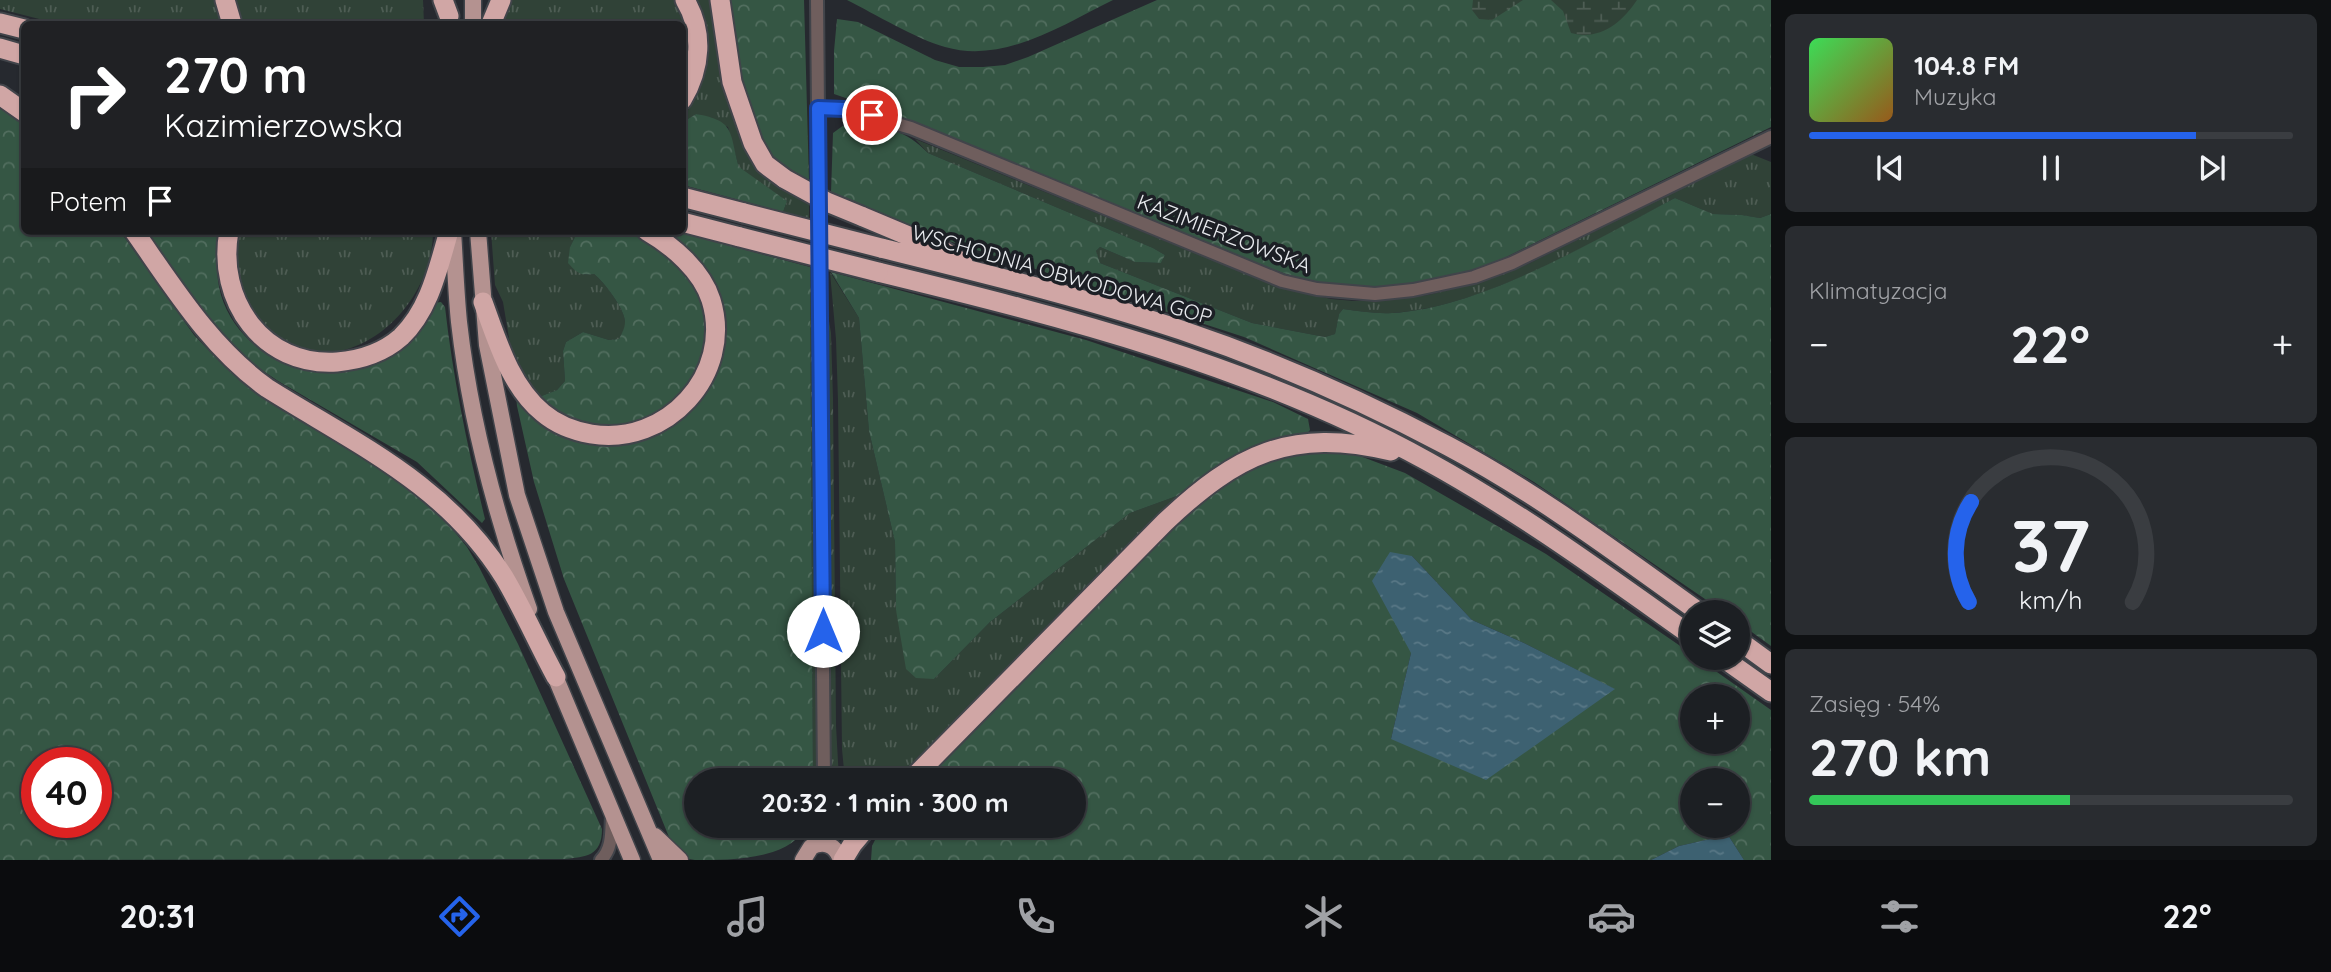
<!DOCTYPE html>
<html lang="pl">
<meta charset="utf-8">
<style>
:root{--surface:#1c1f23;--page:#292c30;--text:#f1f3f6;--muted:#a0a2a6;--line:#3a3d41;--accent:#2563eb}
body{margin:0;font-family:Quicksand,sans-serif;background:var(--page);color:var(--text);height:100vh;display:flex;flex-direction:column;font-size:26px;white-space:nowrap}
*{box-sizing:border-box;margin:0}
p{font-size:23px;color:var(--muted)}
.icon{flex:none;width:38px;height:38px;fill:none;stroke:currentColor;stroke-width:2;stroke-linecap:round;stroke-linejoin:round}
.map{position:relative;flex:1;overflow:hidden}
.side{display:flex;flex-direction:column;gap:14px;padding:14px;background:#0f1113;width:560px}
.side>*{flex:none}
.hud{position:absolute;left:21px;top:21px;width:665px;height:214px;border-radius:10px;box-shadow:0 2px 5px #0004,0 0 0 2px var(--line);background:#202124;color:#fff;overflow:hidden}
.controls{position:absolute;left:1680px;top:600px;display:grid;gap:14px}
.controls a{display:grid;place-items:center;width:70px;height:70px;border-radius:50%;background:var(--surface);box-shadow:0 2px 5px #0004,0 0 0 2px var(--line);font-size:35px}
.speed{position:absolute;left:21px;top:747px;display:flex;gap:14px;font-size:35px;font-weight:700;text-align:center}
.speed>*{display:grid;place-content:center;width:91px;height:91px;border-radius:50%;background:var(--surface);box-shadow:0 2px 5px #0004,0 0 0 2px var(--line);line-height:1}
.speed .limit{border:10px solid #d22;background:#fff;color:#111}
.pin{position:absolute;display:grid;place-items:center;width:60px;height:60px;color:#fff;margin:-30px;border:4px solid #fff;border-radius:50%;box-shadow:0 2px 7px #0007}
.me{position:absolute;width:77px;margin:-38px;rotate:0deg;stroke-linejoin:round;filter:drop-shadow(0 0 5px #0008)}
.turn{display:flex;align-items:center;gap:24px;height:147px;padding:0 28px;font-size:32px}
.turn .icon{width:91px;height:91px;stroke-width:2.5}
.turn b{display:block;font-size:49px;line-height:60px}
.then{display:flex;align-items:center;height:66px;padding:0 28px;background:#0003;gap:14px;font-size:26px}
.big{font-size:52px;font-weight:700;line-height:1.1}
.side .tile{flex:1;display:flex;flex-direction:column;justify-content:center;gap:10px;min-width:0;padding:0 24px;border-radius:10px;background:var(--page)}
.side .dial{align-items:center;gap:0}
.dial svg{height:182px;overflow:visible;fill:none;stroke:var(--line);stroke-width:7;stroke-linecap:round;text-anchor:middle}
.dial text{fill:var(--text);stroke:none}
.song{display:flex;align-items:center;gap:21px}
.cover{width:84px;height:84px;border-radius:10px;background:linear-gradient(135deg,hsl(130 70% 55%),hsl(30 70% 35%))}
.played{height:7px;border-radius:4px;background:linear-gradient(90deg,var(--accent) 80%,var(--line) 80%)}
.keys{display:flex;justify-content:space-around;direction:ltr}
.heat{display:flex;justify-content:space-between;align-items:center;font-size:38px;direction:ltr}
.charge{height:10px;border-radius:5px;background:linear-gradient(90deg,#34c759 54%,var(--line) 0)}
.trip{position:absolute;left:684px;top:768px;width:402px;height:70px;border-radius:35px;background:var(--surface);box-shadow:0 2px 5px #0004,0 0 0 2px var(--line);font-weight:700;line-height:70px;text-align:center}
.tab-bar{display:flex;height:112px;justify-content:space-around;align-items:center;background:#0b0c0e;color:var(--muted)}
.tab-bar .icon{width:49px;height:49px}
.tab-bar .on{color:var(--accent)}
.tab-bar b{font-size:32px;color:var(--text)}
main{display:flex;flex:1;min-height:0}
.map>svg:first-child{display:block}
</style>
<main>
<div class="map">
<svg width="1771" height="860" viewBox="0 0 1771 860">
<defs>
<pattern id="grass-tufts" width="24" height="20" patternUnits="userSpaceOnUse" patternTransform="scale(1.75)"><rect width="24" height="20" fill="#304237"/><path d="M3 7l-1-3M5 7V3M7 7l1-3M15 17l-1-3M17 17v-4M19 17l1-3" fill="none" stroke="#4e5d54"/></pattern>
<pattern id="forest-crowns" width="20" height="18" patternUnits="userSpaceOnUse" patternTransform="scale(1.75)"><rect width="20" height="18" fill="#355644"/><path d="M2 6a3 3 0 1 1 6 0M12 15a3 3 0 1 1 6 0" fill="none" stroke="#526e5f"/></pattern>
<pattern id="wetland-marsh" width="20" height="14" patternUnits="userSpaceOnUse" patternTransform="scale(1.75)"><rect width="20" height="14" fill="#304237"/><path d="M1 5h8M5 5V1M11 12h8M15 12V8" fill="none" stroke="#4e5d54"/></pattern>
<pattern id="water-ripples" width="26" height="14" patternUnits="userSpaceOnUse" patternTransform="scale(1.75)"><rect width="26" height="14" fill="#3d6171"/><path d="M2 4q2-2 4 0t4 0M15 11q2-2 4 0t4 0" fill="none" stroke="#597886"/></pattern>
</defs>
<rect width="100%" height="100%" fill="#26292f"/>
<!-- grass -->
<path fill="url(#grass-tufts)" d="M0 0H214L221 24H59L0 9Z
M232 0H423L424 24H241Z
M511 0H677C695 29 690 50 683 81L682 24H499Z
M695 0H711L763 174 777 186 809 205V218L783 212 787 201 739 168 728 127 696 114 683 122C687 110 695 99 699 86 711 57 709 28 695 0Z
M915 139 1278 287 1331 299 1354 301 1390 300 1428 295 1473 284 1528 264 1751 154 1771 162V214L1760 218 1742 215 1713 214 1675 198C1595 241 1482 308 1392 313 1376 314 1359 311 1343 309L1339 314 1335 334 1325 337 1252 323 1100 263 1096 251 1100 247 1135 262 1161 263 1165 255 1153 248 928 153Z
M237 231H433C433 316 332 397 262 325 250 313 237 296 236 279 234 264 237 247 237 231Z
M491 231H578L570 247 584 275 594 274C604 282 625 309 625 322 626 328 622 333 619 339L609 340 583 332 566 342 563 351 565 381 557 390 539 397 512 356 503 302 495 285Z
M810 267 813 268 818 780H813Z
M830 272 859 318 869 431 895 542 896 610 934 679 990 622 1130 513 1185 493 900 780H845L842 749 838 400 836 339Z
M826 304 831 333 833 399 836 726 839 780H832L831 749Z"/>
<!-- forest -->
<path fill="url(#forest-crowns)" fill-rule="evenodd" d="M727 0H804L809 181C800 176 788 172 780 165 747 134 733 44 727 0Z
M847 0H1113C1062 25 1004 64 945 47 916 39 875 14 847 0Z
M1157 0H1771V127L1490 265C1438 282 1378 292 1324 283 1300 280 1278 271 1256 263L907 119 834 94V51L837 19 858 22 935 60 959 67H983L1005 65 1028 57Z
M0 106 24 124V231H120L194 335 222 364 252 387 375 461 415 492 445 520 467 547 479 567 518 644 602 829C602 856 586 857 564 859L0 860ZM37 763H96V822H37Z
M696 114C736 121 729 132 739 167L787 201 783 212 683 185V122Z
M854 123C885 126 906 130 928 153L1153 248 1165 255 1161 263 1135 262 1100 247 1096 251 1100 263 1252 323 1325 337 1335 334 1339 314 1343 309C1359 311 1376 314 1392 313 1482 308 1595 240 1675 198L1713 214 1742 215 1760 218 1771 214V646L1738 622V612H1724L1534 482 1417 413 1244 337 946 240 868 210 831 193 833 133 844 125Z
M146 231H220C217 252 215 274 221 295 243 368 339 393 399 351 415 340 424 320 433 303L441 302 445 307C453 379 468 449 485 519L482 523 417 462 278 381 238 354 182 287Z
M578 231H633L642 235 683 267 699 293 707 329 705 345 699 370 683 392 658 414 627 426 588 425 562 415 539 397 557 390 565 381 563 351 566 342 583 332 609 340 619 339C622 333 625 328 625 322 625 309 604 282 594 274 580 276 577 273 568 263L570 247Z
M664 231H675L810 267 813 780H696V826H805C792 860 729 860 695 860L689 859 671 842 564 579 534 482 517 406 516 396 532 411 644 438 717 368 724 341 721 309Z
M831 272 1086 340 1273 402 1308 419 1310 430 1306 435 1185 493 1130 513 990 622 934 679 916 678 906 669 896 610 895 542 869 431 859 318Z
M1304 452H1340L1360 456 1405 473 1546 554 1692 654V658H1697L1771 710V860H1744L1728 835 1679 846 1651 860H871L872 846 882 826H1074V780H923L1205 495 1263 462ZM1412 556 1472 620 1524 643 1614 689 1391 739 1411 653ZM1692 696H1738V742H1692ZM1692 780H1738V826H1692Z"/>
<!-- wetland -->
<path fill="url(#wetland-marsh)" d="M1473 0H1523L1492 20 1479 19 1472 10Z
M1551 0H1637C1622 23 1599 41 1571 33L1563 11Z"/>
<!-- water -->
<path fill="url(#water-ripples)" d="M1390 552 1412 556 1472 620 1524 643 1615 689 1486 780 1391 739 1411 653 1372 581Z
M1728 835 1744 860H1651L1679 846Z"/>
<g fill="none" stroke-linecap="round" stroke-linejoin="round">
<defs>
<path id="minor" d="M817 0 824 780
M818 108 849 110 911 128 1282 281 1317 289 1375 294 1413 290 1474 277 1512 263 1771 137
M822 844 823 826
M601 860C613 848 611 831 612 815"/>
<path id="major" d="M473 0V24
M453 231C455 261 456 292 459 322 470 420 496 516 529 609
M478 231 487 345 517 495 556 612 661 860
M552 669 632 860
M655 836 680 860
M803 860 811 847C824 840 836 845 841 860"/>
<path id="highway" d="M225 0 232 24
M443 0 449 16
M720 0 732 82 753 143 765 164 785 179
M0 23 24 29
M491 24 501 0
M0 48 24 55
M0 95 24 112
M682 100C701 68 704 32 685 0
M682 197 744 213
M861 216 942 250 963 263
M682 222 740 237
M134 231C174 288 210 347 267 388 356 444 446 484 504 577 523 609 538 644 556 677
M229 231C216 300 263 367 337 362 360 360 384 352 401 337 430 309 438 268 449 231
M881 248C981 273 1083 297 1181 330 1273 361 1363 401 1448 446 1537 493 1618 554 1699 612
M878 272C1067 318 1255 366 1427 461 1520 512 1606 575 1692 636
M483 302C497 340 510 386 543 413 556 424 574 431 591 434 666 447 734 374 711 300 702 271 673 246 647 231
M1738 640 1771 664
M1723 658 1771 692
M911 780 1165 522C1237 454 1291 427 1391 451
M843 860 852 845 868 826"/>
</defs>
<!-- minor casing -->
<use href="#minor" stroke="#41444a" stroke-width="16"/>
<!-- major casing -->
<use href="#major" stroke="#41444a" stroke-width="19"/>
<!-- highway casing -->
<use href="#highway" stroke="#41444a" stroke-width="23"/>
<!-- minor -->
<use href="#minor" stroke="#6f5e5d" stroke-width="12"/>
<!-- major -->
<use href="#major" stroke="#b49290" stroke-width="16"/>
<!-- highway -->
<use href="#highway" stroke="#d0a6a5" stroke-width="19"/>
<defs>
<path id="highway-bridge" d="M785 179 827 202 861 216
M744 213 881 248
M740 237 878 272"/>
</defs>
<!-- highway-bridge casing -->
<use href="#highway-bridge" stroke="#41444a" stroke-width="23" stroke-linecap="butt"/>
<!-- highway-bridge -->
<use href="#highway-bridge" stroke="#d0a6a5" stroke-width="19"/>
</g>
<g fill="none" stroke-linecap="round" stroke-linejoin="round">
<defs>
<path id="route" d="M823 631 818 108 844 109 872 115"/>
</defs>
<!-- route casing -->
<use href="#route" stroke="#184099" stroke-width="18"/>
<!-- route -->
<use href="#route" stroke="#2563eb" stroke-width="12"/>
</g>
<g text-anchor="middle" stroke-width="7" stroke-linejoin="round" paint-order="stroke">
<!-- street labels -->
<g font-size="21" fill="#e8eaee" stroke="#1c1f25">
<text transform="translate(1224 234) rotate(21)" y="7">KAZIMIERZOWSKA</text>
<text transform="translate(1062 275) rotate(16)" y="7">WSCHODNIA OBWODOWA GOP</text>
</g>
</g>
</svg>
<div class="controls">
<a><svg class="icon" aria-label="layers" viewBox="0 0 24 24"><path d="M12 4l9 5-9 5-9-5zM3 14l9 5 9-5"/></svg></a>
<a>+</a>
<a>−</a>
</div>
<div class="speed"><div class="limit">40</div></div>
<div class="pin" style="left:872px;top:115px;background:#d93025"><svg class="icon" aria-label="arrive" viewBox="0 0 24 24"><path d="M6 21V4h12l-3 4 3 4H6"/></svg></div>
<svg class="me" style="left:823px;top:631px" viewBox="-20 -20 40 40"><circle r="19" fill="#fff"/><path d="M0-13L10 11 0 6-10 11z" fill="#2563eb"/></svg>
<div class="trip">20:32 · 1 min · 300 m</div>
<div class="hud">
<div class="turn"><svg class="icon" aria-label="right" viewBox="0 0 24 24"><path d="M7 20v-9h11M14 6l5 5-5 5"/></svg><div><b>270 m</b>Kazimierzowska</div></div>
<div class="then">Potem<svg class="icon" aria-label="arrive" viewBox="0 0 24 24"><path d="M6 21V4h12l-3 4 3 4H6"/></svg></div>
</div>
</div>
<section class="side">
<div class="tile">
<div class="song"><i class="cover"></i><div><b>104.8 FM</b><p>Muzyka</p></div></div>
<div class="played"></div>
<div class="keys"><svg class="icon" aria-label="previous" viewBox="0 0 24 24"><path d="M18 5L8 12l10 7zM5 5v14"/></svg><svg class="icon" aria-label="pause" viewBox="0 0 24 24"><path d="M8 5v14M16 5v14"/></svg><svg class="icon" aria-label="next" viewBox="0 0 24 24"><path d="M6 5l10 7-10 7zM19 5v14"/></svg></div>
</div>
<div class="tile"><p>Klimatyzacja</p>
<div class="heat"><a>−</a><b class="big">22°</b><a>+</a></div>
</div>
<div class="tile dial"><svg viewBox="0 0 100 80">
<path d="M14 69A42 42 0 1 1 86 69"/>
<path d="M14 69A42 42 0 0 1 15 25" stroke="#2563eb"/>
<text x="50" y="56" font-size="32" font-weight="700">37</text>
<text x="50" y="72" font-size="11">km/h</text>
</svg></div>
<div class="tile"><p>Zasięg · 54%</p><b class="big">270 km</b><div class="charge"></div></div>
</section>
</main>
<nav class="tab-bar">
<b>20:31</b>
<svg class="icon on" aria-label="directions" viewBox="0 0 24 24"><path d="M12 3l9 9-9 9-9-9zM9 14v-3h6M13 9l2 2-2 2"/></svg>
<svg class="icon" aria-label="music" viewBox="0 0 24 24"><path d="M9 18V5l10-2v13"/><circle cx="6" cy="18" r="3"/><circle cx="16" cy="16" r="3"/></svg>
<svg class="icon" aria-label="phone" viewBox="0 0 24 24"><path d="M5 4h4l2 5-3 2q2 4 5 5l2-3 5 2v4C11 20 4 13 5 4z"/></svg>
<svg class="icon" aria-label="climate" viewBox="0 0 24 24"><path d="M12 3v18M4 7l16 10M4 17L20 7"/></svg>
<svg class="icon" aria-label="car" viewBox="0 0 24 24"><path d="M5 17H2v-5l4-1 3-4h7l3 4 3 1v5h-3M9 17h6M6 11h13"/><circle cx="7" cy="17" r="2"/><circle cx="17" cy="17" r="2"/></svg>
<svg class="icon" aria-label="filters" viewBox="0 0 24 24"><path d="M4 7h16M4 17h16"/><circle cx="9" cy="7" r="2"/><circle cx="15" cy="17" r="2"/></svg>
<b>22°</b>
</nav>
